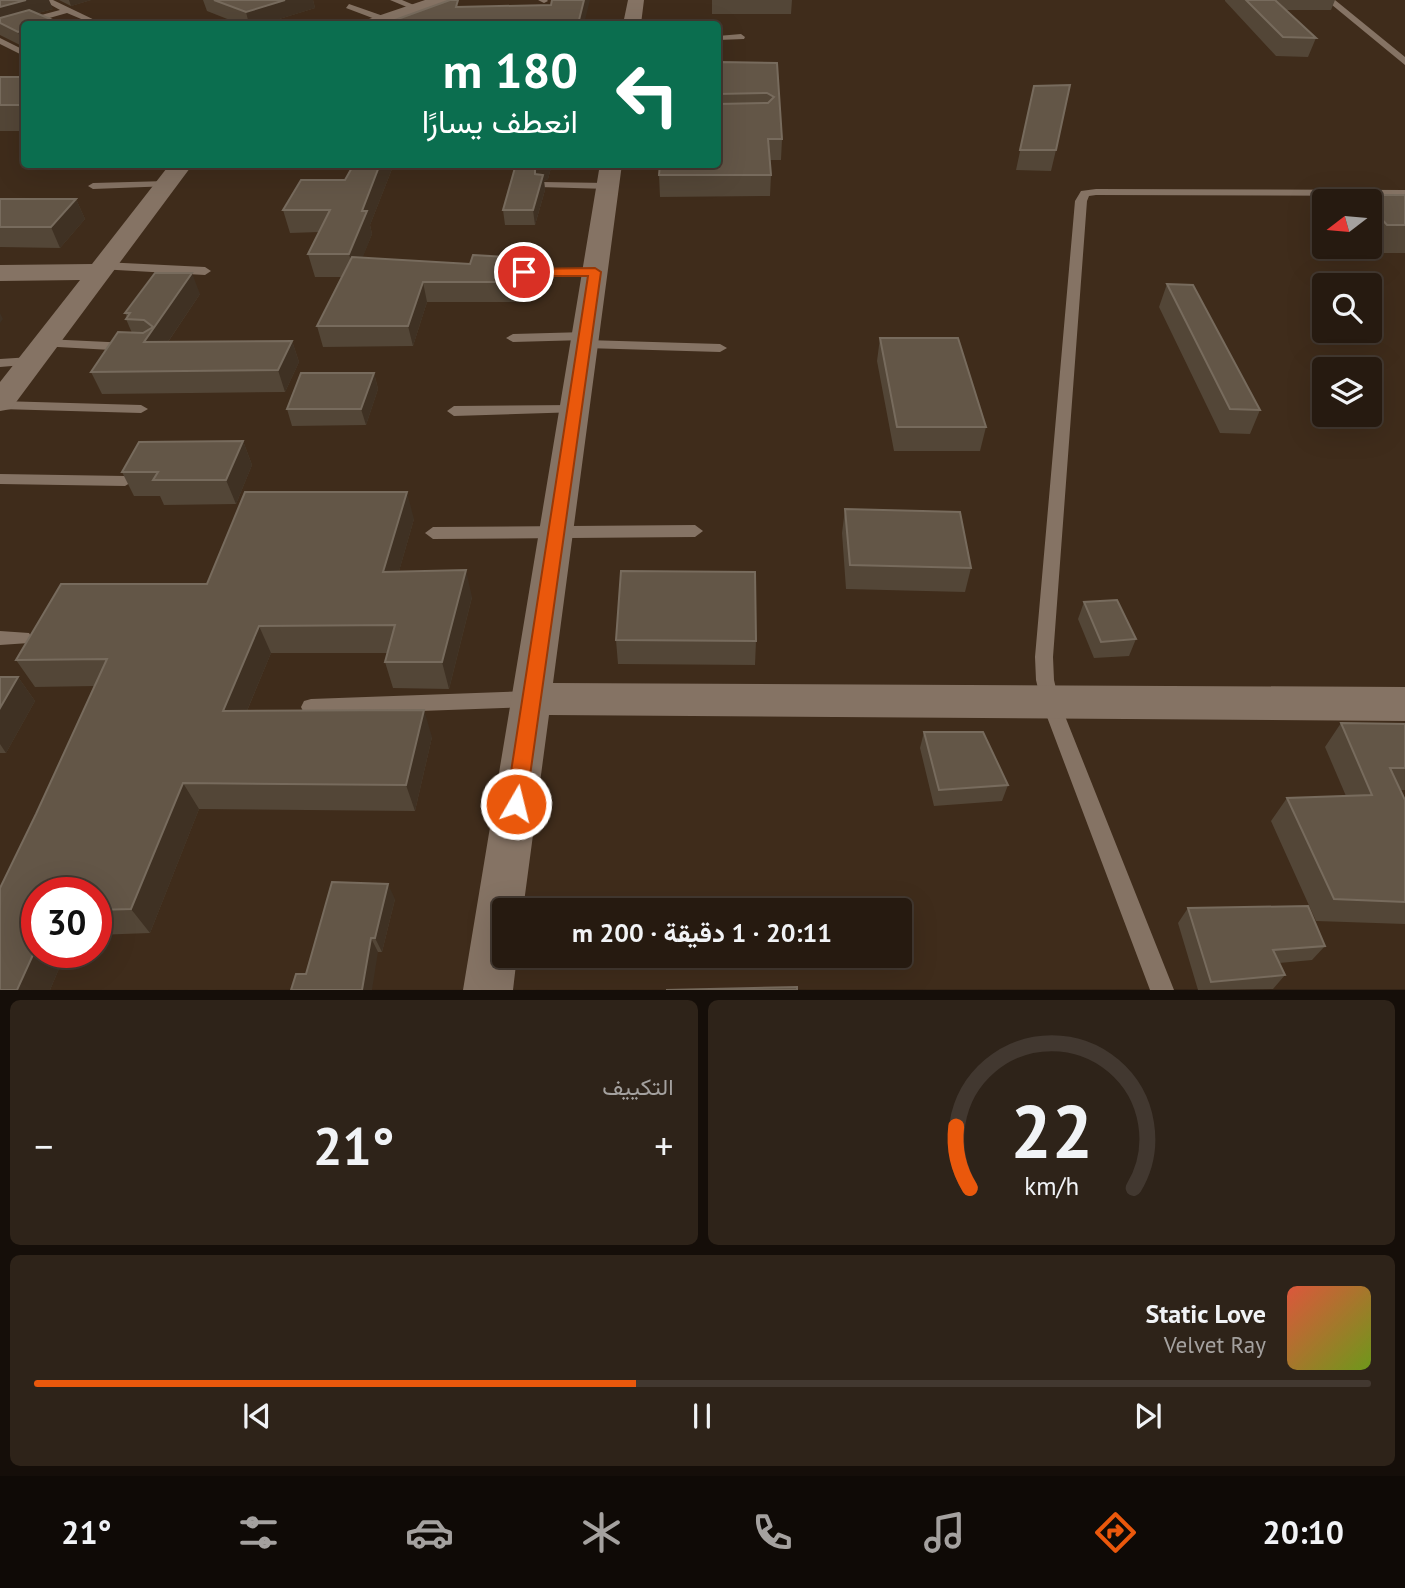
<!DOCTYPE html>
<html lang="ar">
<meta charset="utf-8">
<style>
:root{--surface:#261a10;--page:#2e2319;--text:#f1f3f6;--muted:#a4a19f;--line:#423830;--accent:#ea580c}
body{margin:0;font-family:"PT Sans",Vazirmatn,sans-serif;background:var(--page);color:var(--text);direction:rtl;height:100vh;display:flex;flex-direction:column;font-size:26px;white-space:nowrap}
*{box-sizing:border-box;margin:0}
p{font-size:23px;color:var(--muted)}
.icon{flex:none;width:38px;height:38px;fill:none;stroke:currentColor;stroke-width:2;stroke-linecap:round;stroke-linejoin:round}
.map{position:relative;height:990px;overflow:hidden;direction:ltr}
.panel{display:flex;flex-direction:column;gap:10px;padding:10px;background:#150e09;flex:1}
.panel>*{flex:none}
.top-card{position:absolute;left:21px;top:21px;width:700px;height:147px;border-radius:7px;box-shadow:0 7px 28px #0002,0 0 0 2px var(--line);direction:rtl;background:#0b6e4f;color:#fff;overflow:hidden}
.needle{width:46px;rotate:254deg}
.fabs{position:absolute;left:1312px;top:189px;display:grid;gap:14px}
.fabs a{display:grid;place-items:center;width:70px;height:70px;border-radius:7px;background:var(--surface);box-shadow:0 7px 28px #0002,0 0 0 2px var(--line);font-size:35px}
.speed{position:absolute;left:21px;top:877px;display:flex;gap:14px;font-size:35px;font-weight:700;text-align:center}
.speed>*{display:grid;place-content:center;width:91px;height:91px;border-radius:50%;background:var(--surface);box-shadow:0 7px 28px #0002,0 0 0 2px var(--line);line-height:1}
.speed .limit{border:10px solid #d22;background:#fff;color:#111}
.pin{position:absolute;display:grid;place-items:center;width:60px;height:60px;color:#fff;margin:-30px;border:4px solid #fff;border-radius:50%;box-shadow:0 2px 7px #0007}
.me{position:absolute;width:77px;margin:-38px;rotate:8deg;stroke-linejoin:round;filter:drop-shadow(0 0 5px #0008)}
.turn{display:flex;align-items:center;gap:24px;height:147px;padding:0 28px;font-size:32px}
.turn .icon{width:91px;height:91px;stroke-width:2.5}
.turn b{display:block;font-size:49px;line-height:60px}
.big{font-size:52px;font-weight:700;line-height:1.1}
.panel .tile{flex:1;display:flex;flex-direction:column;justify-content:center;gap:10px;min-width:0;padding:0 24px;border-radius:10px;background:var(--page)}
.panel .dial{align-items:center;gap:0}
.dial svg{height:182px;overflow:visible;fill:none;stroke:var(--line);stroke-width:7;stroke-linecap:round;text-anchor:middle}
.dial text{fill:var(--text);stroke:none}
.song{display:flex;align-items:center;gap:21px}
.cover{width:84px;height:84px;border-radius:10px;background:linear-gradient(135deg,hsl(10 70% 55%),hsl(80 70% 35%))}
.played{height:7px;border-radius:4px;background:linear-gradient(90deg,var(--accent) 45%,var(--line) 45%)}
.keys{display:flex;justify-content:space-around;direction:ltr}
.heat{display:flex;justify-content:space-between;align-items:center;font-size:38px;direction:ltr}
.panel .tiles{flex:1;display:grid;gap:10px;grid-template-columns:1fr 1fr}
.tile:last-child{grid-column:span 2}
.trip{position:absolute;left:492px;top:898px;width:420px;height:70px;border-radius:7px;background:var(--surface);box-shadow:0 7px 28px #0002,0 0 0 2px var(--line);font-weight:700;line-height:70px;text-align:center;direction:rtl}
.dock{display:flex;height:112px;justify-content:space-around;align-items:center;background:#0f0a06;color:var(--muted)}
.dock .icon{width:49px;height:49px}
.dock .selected{color:var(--accent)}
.dock b{font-size:32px;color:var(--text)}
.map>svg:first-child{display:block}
</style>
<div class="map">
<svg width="1405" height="990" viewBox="0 0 1405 990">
<rect width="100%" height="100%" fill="#322316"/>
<!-- built -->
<path fill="#3f2c1b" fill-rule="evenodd" d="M0 0H1405V989L0 990ZM24 24H718V164H24ZM1325 201H1370V247H1325ZM1325 285H1370V331H1325ZM1325 369H1370V415H1325ZM37 892H96V952H37ZM504 910H900V956H504Z"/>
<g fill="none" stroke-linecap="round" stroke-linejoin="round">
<!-- service -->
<path fill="#857364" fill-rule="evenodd" d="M42 0H53L103 24H93L67 13 0 32V26L60 10Z
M390 0H402L421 8 414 10Z
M538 0H547L548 1 544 3Z
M1326 0H1335L1405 57V65Z
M349 4 389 18 390 20 383 22 346 8Z
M741 34 745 37 744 39 718 40V36Z
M0 38 24 50V56L0 44Z
M167 181 172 184 171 186 93 189 88 186 93 183Z
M543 182 608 183 613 186 608 189 539 187V183Z
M1096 189 1405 190V196L1096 195 1089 196 1087 201 1053 657 1054 680 1059 701 1174 990H1150L1041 701 1036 680 1035 657 1075 201 1081 191Z
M103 262 205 267 211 271 205 275 99 269V263Z
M506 268H595L601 272 595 276 502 275 500 272Z
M586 332 593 336 586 340 720 344 727 348 720 352 585 348 578 344 585 340 513 342 506 338 513 334Z
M45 339 129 343 136 347 129 351 40 346V340Z
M31 357 36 358 38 361 36 364 0 367V359Z
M0 401 141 405 148 409 141 413 0 409Z
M575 405 580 406 582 409 580 412 454 416 447 411 454 406Z
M0 474 125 476 133 481 125 486 0 484Z
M695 525 703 531 695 537 433 539 425 533 433 527Z
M0 631 29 633 32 638 29 643 0 645Z
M531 691 538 694 540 699 538 704 531 707 311 715 304 713 301 707 304 701 311 699Z"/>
<!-- minor -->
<path fill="#857364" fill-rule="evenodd" d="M425 0H449L447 4 388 24H363L366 20Z
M628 0H644L641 24H623Z
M170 164H193L11 409 0 411V382L80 280 0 281V265L92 264Z
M600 164H622L553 683 1405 687V721L549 715 523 910H504V956H517L513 990H463Z"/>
</g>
<!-- wall -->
<path fill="#534637" d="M0 0 53 9 38 13 24 47 0 35Z
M59 0H91L71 6Z
M203 0H313L315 8 263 24H240L207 11Z
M712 0H792L791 14H712Z
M1225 0H1335L1331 10H1285L1316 38 1308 57 1276 56 1225 1Z
M720 62 777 63 782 139 781 160H770L771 175 770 196 660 197 659 175 718 164Z
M0 77H24V131H0Z
M1034 86 1056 150 1051 171 1016 170Z
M354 164H403L401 169H392L370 225 372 234 362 258 528 278 522 302H427L413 346 323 347 317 326 341 277H315L308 254 319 232 290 233 283 210 345 180Z
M516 164H552L548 179 544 181 545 190 535 225H505L503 210Z
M1360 195H1405V253H1374L1368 247H1370V201H1357Z
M0 199H76L85 219 60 248 0 247Z
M1167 284 1260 410 1250 434 1220 433 1159 307Z
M200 294 168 342 292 341 299 362 285 392 102 394 91 372 132 333 126 319 127 317 125 313Z
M880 338 986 427 980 451H894L877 361Z
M374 373 378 389 366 425 292 426 287 409Z
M243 441 252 465 236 504 164 505 160 496H134L122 472Z
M845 509 971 568 965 592 846 589 842 533Z
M414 519 399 571 472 597 449 689 393 688 385 662 387 653H271L247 711 432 737 415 811 199 809 150 933 96 935V892H37L66 952 50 990H0L36 814 95 686 35 687 16 660 207 584Z
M1084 602 1136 639 1129 656 1094 658 1078 619Z
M616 640 756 641 755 665 618 664Z
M0 677H18L35 701 6 753H0Z
M1341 723 1405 724V790H1400L1405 800V924L1316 921 1271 821 1287 798 1346 796 1325 747Z
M924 732 1008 785 1002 801 934 806 920 748Z
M395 899 382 952H378L306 974Z
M1188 908 1325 946 1312 960 1279 963 1285 975 1273 989 1198 990 1178 923Z"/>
<!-- shaded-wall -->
<path fill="#3f3123" d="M26 0H49L53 9 0 23V7Z
M69 0H91L71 6Z
M285 0H313L315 8 263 24H249L246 12Z
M584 0H590L584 24H578Z
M55 21 56 24H42Z
M24 30V47L18 32Z
M380 164H391L392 169 370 225 372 234 355 277 349 254 362 211Z
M546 164H552L548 179 544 181 545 190 535 225 533 210 536 183 535 169Z
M76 199 85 219 60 248 51 227Z
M525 258 528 278 522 302 520 282Z
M192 273 200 294 153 364 144 342Z
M423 282 427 302 413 346 408 326Z
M0 313 3 319 0 323Z
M292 341 299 362 285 392 278 370Z
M374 373 378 389 366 425 361 409Z
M243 441 252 465 236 504 226 480Z
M407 492 414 519 391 599 383 572Z
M466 570 472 597 449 689 442 662Z
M259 626 271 653 236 737 223 711Z
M18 677 35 701 6 753 0 744V708Z
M424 710 432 737 415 811 406 785Z
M183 783 199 809 150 933 131 909Z
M388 884 395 899 382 952 375 938Z
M371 938 378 952 372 990H362Z
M37 946V952H66L50 990H17Z"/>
<!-- building -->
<path fill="#635647" stroke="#776b5d" stroke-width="2" d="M0 0H26L0 7Z
M214 0H285L246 12Z
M450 0H458L456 7 551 5 552 0H584L578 24H384Z
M1246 0H1275L1316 38 1283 37Z
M29 10 55 21 42 24H24V30L18 32 0 23V18Z
M720 62 777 63 782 139H768L771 175H659L660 164H718V104L768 103 774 97 767 93 718 94Z
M0 77H24V105H0Z
M1070 85 1056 150H1020L1034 86Z
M354 164H380L362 211H367L349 254H308L330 210H283L301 180H345Z
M516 164H546L535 169V174L543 175 533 210H503Z
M1360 195H1405V225H1387L1370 206V201H1366Z
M0 199H76L51 227H0Z
M473 255 525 258 520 282H423L408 326H317L352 257 470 264Z
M155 273H192L144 342 292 341 278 370 91 372 118 332 143 333 153 327 144 320 126 319 130 313H125Z
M1167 284 1193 285 1260 410 1230 409Z
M880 338H958L986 427H897Z
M301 373H374L361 409H287Z
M243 441 226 480H153L158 472H122L139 442Z
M245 492H407L383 572 466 570 442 662H385L395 625 259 626 223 711 424 710 406 785 183 783 131 909 96 910V892H37V946L17 990H0V888L36 814 107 659 16 660 61 584H207Z
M845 509 960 512 971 568 850 565Z
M621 571 755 572 756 641 616 640Z
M1117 600 1136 639 1101 642 1084 602Z
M0 677H18L0 708Z
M1341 723 1405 724V768H1390L1405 800V902L1334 899 1287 798 1372 795Z
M924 732H983L1008 785 939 790Z
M332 882 388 884 375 938H371L362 990H291L296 974H306Z
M1308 906 1325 946 1273 950 1285 975 1211 982 1188 908Z
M797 987V990H666Z"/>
<!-- route -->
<path fill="#ea580c" stroke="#983908" stroke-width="2" d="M595 268 601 272 526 804 523 810 516 813 509 810 506 804 588 276H524L517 272 524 269Z"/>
</svg>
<div class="fabs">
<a><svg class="needle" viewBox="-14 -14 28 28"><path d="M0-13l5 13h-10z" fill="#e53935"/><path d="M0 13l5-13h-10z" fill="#a4a19f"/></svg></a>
<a><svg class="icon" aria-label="search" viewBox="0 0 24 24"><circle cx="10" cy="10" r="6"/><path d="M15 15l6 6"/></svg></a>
<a><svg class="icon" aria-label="layers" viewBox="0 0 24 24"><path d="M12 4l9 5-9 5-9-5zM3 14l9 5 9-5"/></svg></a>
</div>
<div class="speed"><div class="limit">30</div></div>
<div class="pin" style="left:524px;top:272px;background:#d93025"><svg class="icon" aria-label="arrive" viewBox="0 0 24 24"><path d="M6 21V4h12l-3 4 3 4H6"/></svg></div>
<svg class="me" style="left:516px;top:804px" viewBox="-20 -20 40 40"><circle r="17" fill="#ea580c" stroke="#fff" stroke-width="3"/><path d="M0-11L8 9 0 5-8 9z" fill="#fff"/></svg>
<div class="trip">20:11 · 1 دقيقة · 200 m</div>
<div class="top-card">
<div class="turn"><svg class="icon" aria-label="left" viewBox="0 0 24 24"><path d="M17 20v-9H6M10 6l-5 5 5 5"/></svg><div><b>180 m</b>انعطف يسارًا</div></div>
</div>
</div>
<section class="panel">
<div class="tiles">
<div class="tile dial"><svg viewBox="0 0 100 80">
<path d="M14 69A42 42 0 1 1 86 69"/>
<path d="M14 69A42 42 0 0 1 8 42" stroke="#ea580c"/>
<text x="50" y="56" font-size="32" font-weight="700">22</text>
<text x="50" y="72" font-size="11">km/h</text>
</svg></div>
<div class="tile"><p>التكييف</p>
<div class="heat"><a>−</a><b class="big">21°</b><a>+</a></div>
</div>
<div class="tile">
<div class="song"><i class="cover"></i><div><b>Static Love</b><p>Velvet Ray</p></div></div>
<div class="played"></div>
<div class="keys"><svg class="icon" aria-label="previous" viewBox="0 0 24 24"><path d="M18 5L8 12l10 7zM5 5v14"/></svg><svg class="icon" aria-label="pause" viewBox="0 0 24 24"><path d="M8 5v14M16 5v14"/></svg><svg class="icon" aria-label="next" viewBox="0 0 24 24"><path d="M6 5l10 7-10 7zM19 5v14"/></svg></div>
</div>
</div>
</section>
<nav class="dock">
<b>20:10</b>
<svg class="icon selected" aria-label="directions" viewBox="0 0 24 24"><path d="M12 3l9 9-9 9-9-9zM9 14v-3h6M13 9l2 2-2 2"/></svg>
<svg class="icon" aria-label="music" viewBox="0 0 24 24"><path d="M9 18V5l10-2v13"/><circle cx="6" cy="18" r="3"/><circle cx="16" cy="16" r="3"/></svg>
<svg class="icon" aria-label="phone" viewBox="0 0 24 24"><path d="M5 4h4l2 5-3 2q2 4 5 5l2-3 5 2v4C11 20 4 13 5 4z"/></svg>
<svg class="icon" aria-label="climate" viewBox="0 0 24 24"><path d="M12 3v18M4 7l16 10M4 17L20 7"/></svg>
<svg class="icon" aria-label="car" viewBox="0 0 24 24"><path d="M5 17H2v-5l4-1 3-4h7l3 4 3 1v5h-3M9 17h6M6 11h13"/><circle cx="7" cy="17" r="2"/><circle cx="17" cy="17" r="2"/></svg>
<svg class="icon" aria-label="filters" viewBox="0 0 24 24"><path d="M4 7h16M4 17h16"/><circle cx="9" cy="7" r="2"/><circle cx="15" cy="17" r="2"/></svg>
<b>21°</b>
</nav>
